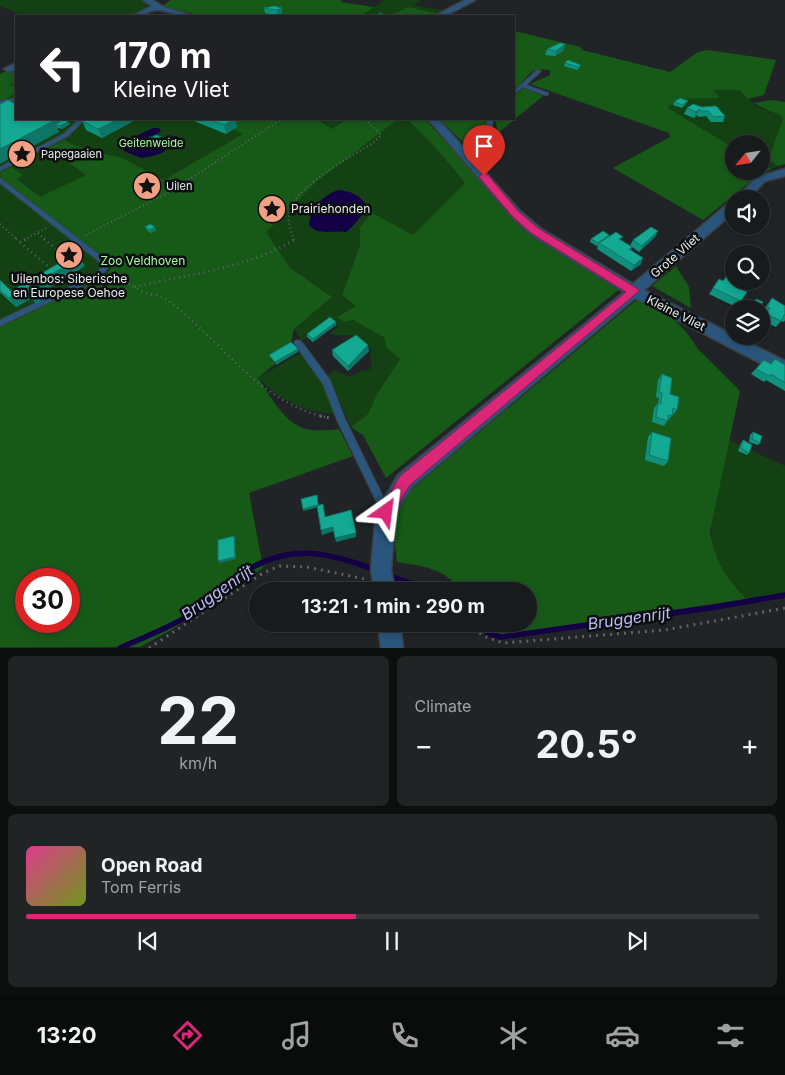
<!DOCTYPE html>
<meta charset="utf-8">
<style>
:root{--surface:#181b1c;--page:#212425;--text:#f1f3f6;--muted:#9fa1a3;--line:#36393b;--accent:#db2777}
body{margin:0;font-family:Inter,sans-serif;background:var(--page);color:var(--text);height:100vh;display:flex;flex-direction:column;font-size:19px;white-space:nowrap}
*{box-sizing:border-box;margin:0}
p{font-size:16px;color:var(--muted)}
.icon{flex:none;width:28px;height:28px;fill:none;stroke:currentColor;stroke-width:2;stroke-linecap:round;stroke-linejoin:round}
.map{position:relative;height:648px;overflow:hidden}
.sheet{display:flex;flex-direction:column;gap:8px;padding:8px;background:#0d0f0f;flex:1}
.sheet>*{flex:none}
.banner{position:absolute;left:15px;top:15px;width:500px;height:105px;border-radius:0px;box-shadow:0 2px 8px #0003,0 0 0 1px var(--line);background:#202124;color:#fff;overflow:hidden}
.needle{width:32px;rotate:240deg}
.buttons{position:absolute;left:725px;top:135px;display:grid;gap:10px}
.buttons a{display:grid;place-items:center;width:45px;height:45px;border-radius:50%;background:var(--surface);box-shadow:0 2px 8px #0003,0 0 0 1px var(--line);font-size:25px}
.speed{position:absolute;left:15px;top:568px;display:flex;gap:10px;font-size:25px;font-weight:700;text-align:center}
.speed>*{display:grid;place-content:center;width:65px;height:65px;border-radius:50%;background:var(--surface);box-shadow:0 2px 8px #0003,0 0 0 1px var(--line);line-height:1}
.speed .limit{border:8px solid #d22;background:#fff;color:#111}
.pin{position:absolute;display:grid;place-items:center;width:42px;height:42px;color:#fff;margin:-51px -21px;border-radius:50% 50% 50% 0;rotate:-45deg;box-shadow:0 0 5px #0007}
.pin .icon{rotate:45deg}
.me{position:absolute;width:55px;margin:-28px;rotate:31deg;stroke-linejoin:round;filter:drop-shadow(0 0 4px #0008)}
.turn{display:flex;align-items:center;gap:18px;height:105px;padding:0 15px;font-size:22px}
.turn .icon{width:65px;height:65px;stroke-width:2.5}
.turn b{display:block;font-size:35px;line-height:42px}
.big{font-size:38px;font-weight:700;line-height:1.1}
.sheet .widget{flex:1;display:flex;flex-direction:column;justify-content:center;gap:8px;min-width:0;padding:0 18px;border-radius:8px;background:var(--page)}
.sheet .dial{align-items:center;gap:0}
.dial b{font-size:65px;line-height:1}
.song{display:flex;align-items:center;gap:15px}
.cover{width:60px;height:60px;border-radius:8px;background:linear-gradient(135deg,hsl(330 70% 55%),hsl(80 70% 35%))}
.played{height:5px;border-radius:2px;background:linear-gradient(90deg,var(--accent) 45%,var(--line) 45%)}
.keys{display:flex;justify-content:space-around;direction:ltr}
.heat{display:flex;justify-content:space-between;align-items:center;font-size:28px;direction:ltr}
.sheet .tiles{flex:1;display:grid;gap:8px;grid-template-columns:1fr 1fr}
.widget:last-child{grid-column:span 2}
.trip{position:absolute;left:249px;top:582px;width:288px;height:50px;border-radius:25px;background:var(--surface);box-shadow:0 2px 8px #0003,0 0 0 1px var(--line);font-weight:700;line-height:50px;text-align:center}
.tab-bar{display:flex;height:80px;justify-content:space-around;align-items:center;background:#0a0b0b;color:var(--muted)}
.tab-bar .icon{width:35px;height:35px}
.tab-bar .active{color:var(--accent)}
.tab-bar b{font-size:22px;color:var(--text)}
.map>svg:first-child{display:block}
</style>
<div class="map">
<svg width="785" height="648" viewBox="0 0 785 648">
<rect width="100%" height="100%" fill="#202426"/>
<!-- green -->
<path fill="#144113" fill-rule="evenodd" d="M0 0H142L149 7 131 16H25L0 6Z
M384 0H421L414 5 444 11 439 13 408 7 389 16H362Z
M16 72V119H407L425 137 442 149 439 152 465 183 413 235 377 216 360 233V244L342 295 356 306 338 316 344 322 353 320 385 338 387 347 400 359 377 394 368 414 351 427 328 375 334 370 350 377 362 370 367 371 372 367 370 357 372 349C366 344 359 336 351 335 343 335 337 336 329 334L338 327 331 320 302 341 294 329 332 297 238 368 249 493 263 568 171 630 140 647 0 648V78ZM26 579H69V621H26Z
M715 90H740L755 105 781 116 783 119 768 160 778 166 771 169 761 164V144H734V148L668 108C677 95 705 98 720 98L714 91Z
M302 352 323 383 337 414C303 412 282 401 258 378Z
M729 440 785 466V594L746 599C738 591 729 583 723 573 698 532 719 483 729 440Z"/>
<!-- forest -->
<path fill="#175a18" fill-rule="evenodd" d="M171 0H342L340 2 374 7 362 16H202L162 6Z
M408 7 442 14 438 16H389Z
M514 31 581 47 582 50 670 72 698 52 707 50 776 60 764 95 748 99 740 90H715L714 91 720 98C706 99 677 95 668 108L734 148V171H761V164L771 169 750 182 703 220 613 168 670 137 669 133 530 84 550 75V70C527 66 529 78 514 90Z
M16 67V82L8 86 16 85V92L6 100 16 99V113L0 116V74Z
M524 88 543 96 498 133 495 119H514V95Z
M772 100 785 102V164L778 166 768 160 783 119 781 116 753 103Z
M212 119H316L332 129 347 119H398L316 182 266 232 290 268 332 297 294 329 289 352 258 378C270 395 283 421 303 428 314 432 328 430 339 429L353 456 249 493 263 568 171 630 140 647H0V326L18 319 107 274 113 265 2 180 0 173 11 167 23 175 17 179 40 197 86 175 48 148 64 140 86 150 122 158 164 180 243 134ZM26 579H69V621H26Z
M407 119H425L519 224 532 235 622 287 386 478 363 435 351 427 368 414 377 394 400 359 386 347 385 338 353 320 344 322 337 317 356 306 342 295 360 245V227L372 213 413 235 465 183 435 147Z
M439 119H485L486 128 481 134 465 144Z
M676 266 689 287 691 308 652 286Z
M640 297 667 312 687 333 698 349 740 391 710 531C714 560 726 578 746 599L501 635 489 630 481 624H528V591H461C445 568 423 566 397 562 394 532 389 521 406 494Z"/>
<!-- water -->
<path fill="#140046" d="M153 128H159L161 131 157 134 141 139 140 145C152 152 160 144 169 137L176 136 178 138 168 144 164 152 153 156 141 158 124 151 123 145 125 141Z
M338 190C351 191 360 195 367 206 362 216 354 226 346 232 333 230 318 236 309 225 311 207 321 197 338 190Z"/>
<g fill="none" stroke-linecap="round" stroke-linejoin="round">
<!-- stream -->
<path stroke="#140046" stroke-width="5.5" d="M393 577 433 591
M475 624 490 634 501 637 710 608 785 595
M120 648C143 637 168 629 189 615 206 603 221 589 237 577 284 543 324 550 375 570"/>
<defs>
<path id="lane" d="M537 70 541 71 526 85 548 93V95H544L523 87 514 94V91Z
M16 98V100L0 103V101Z
M79 119H85L68 136 0 171V167L64 134Z
M487 119H493C491 136 488 143 472 150 468 151 464 152 460 152V150C479 143 486 140 487 119Z
M0 178 106 260 109 266 100 278 0 326V320L96 274 102 266 101 263 0 183Z
M298 340 301 341 330 380 345 419 388 507 390 510 388 513 385 515 382 513 337 420 323 384 294 343 295 341Z"/>
<path id="street" d="M143 0H152L164 7 193 16C180 17 165 9 156 10 148 11 143 16 132 16L152 6Z
M465 0H475L445 16H435Z
M16 63V69L9 72 4 69Z
M428 119H438L520 211 540 228 633 284 730 202 734 201V212L644 290 785 361V376L635 298 412 487 395 514 391 570 395 591H374L371 570 376 512 398 475 624 292 530 234 512 217Z
M785 169V176L765 181 748 199H735L757 177Z
M378 624H400L403 648H381Z"/>
</defs>
<!-- lane casing -->
<use href="#lane" stroke="#3c4042" stroke-width="2"/>
<!-- street casing -->
<use href="#street" stroke="#3c4042" stroke-width="3"/>
<!-- path-far2 -->
<path stroke="#606466" stroke-width="2" stroke-dasharray="1 3" stroke-linecap="butt" d="M0 224 18 240
M38 233 46 240
M86 235 171 191 282 119
M24 240 46 228
M294 240C290 229 286 217 291 206 301 184 352 156 373 143L381 135 365 119"/>
<!-- path-far1 -->
<path stroke="#606466" stroke-width="2.5" stroke-dasharray="1 4" stroke-linecap="butt" d="M16 239 51 269
M44 239 65 256
M20 242 26 239
M113 271C122 278 131 286 141 291 149 295 159 294 166 299 220 339 257 401 325 417
M135 287C188 274 246 269 294 240L293 239"/>
<!-- path -->
<path stroke="#606466" stroke-width="3" stroke-dasharray="2 5" stroke-linecap="butt" d="M320 416 330 418
M400 586 412 591
M469 624 483 636 503 643 665 630 785 608
M149 648 263 573 280 566 307 567 365 579"/>
<!-- lane -->
<use href="#lane" fill="#2a557c" fill-rule="evenodd"/>
<!-- street -->
<use href="#street" fill="#2a557c" fill-rule="evenodd"/>
</g>
<!-- wall -->
<path fill="#10917e" d="M274 6 282 13 278 16 265 13 264 8Z
M547 49 564 50 555 56 545 55Z
M565 63 581 65 580 67 577 70 564 66Z
M674 102 686 104 682 108 673 105Z
M693 104 725 116 723 122H711L706 116 699 117 697 115 694 118 684 114 687 108Z
M16 119H72L67 121 70 124 62 129 56 127 59 132Z
M87 119H137L102 138 86 130 82 121Z
M189 119H235L237 127 226 134Z
M151 138 162 140 156 143 152 141Z
M145 227 156 230 151 233 147 230Z
M609 236 622 241 630 246 633 240 655 237 639 252 632 247 631 250 641 264 631 271 597 249 598 244 597 246 590 242 591 239Z
M85 266 42 292 45 297 36 303 32 298 16 307 0 292V280L11 291Z
M719 279 747 292 736 307 709 294Z
M772 298 785 306V320L784 322 781 321 776 327 761 320 765 314 762 312Z
M756 299 763 302 758 309H753L750 307Z
M336 322V325L313 342 307 337V334Z
M332 350 369 351 348 371 333 356Z
M764 360 771 364 785 365V391L766 380 764 382 751 374Z
M662 374 677 410 673 415H672L668 421H667L664 426 652 422 654 408 658 403 659 398 656 397 658 380Z
M652 432 668 461 664 466 645 460 648 437Z
M753 432 760 443 758 445 749 442 750 435Z
M743 440 749 453 747 455 738 451 741 443Z"/>
<!-- shaded-wall -->
<path fill="#0d7666" d="M282 8V13L278 16 277 10Z
M565 44 564 50 555 56 556 51Z
M699 109 697 115 694 118 696 112Z
M47 119H72L59 125 56 124 59 132 0 164V149Z
M118 119H137L102 138 98 129Z
M235 119 237 127 226 134 224 125Z
M68 122 70 124 62 129 60 126Z
M161 137 162 140 156 143 155 140Z
M155 227 156 230 151 233 150 230Z
M658 231 655 237 639 252 642 246Z
M80 258 85 266 16 307 9 298Z
M643 258 641 264 631 271 634 265Z
M43 294 45 297 36 303 33 300Z
M336 322V325L313 342V339Z
M368 345 369 351 348 371V366Z
M298 349V352L276 365 275 362Z
M317 495 319 507 303 511V509Z
M333 527 334 531 322 535 321 530Z
M356 533V537L336 542 335 538Z
M234 536 235 538 236 559 220 563 218 561Z"/>
<!-- building -->
<path fill="#13a992" stroke="#0d7666" d="M274 6 282 8 277 10 264 8Z
M380 13 388 16H376Z
M167 14 176 16H162Z
M560 43 565 44 556 51 547 49Z
M568 60 581 65 578 67 565 63Z
M680 98 688 101 683 105 674 102Z
M8 100 16 104V119H49L53 121 0 149V104Z
M693 104 702 107 716 106 725 116 714 117 708 111H702L699 109 696 112 687 108Z
M64 119 68 122 60 126 56 124Z
M87 119H118L98 129 82 121Z
M208 119H234L224 125Z
M156 135 161 137 155 140 151 138Z
M150 224 155 227 150 230 145 227Z
M651 227 658 231 642 246 633 240Z
M603 231 609 235 598 243 591 239Z
M616 232 623 237 619 239 632 247 629 249 643 258 634 265 599 243Z
M75 254 80 258 9 298 0 290V280L11 291Z
M726 277 741 284 739 288 747 292 741 301 713 288 719 279 723 281Z
M42 292 43 294 33 300 32 297Z
M772 298 785 306V314L781 321 766 314 770 308 767 307Z
M756 299 763 302 759 308 753 304Z
M330 317 336 322 313 339 307 334Z
M356 335 368 345 348 366 332 350Z
M291 342 298 349 275 362 269 355Z
M775 359 785 365V383L771 374 769 376 756 369 764 360 771 364Z
M662 374 672 378 670 394 679 397 677 410 673 408 672 416 668 415V421L656 417 658 403 661 404 662 393 659 392Z
M652 432 671 438 668 461 649 455Z
M753 432 762 436 760 443 752 439Z
M743 440 752 445 749 453 741 448Z
M317 495 318 505 303 509 301 499Z
M323 504 325 517 351 510 356 533 335 538 333 527 321 530 317 506Z
M234 536 235 557 218 561V540Z"/>
<!-- route -->
<path fill="#db2777" stroke="#8e194d" d="M484 173 487 174 519 212 538 228 638 289 639 291 410 485 391 517 386 519 381 517 379 512 400 476 626 292 531 233 512 216 480 178 479 176Z"/>
<!-- icons -->
<defs>
<symbol id="sight-disc" viewBox="-11 -11 22 22"><circle r="9.5" fill="#f39f84" stroke="#0b0d0e"/><path d="M0-6L1.8-2.2L6-1.7L2.9 1.2L3.7 5.4L0 3.3L-3.7 5.4L-2.9 1.2L-6-1.7L-1.8-2.2Z" fill="#111"/></symbol>
</defs>
<g fill-rule="evenodd">
<use href="#sight-disc" x="6" y="138" width="32" height="32"/>
<use href="#sight-disc" x="131" y="170" width="32" height="32"/>
<use href="#sight-disc" x="256" y="193" width="32" height="32"/>
<use href="#sight-disc" x="53" y="239" width="32" height="32"/>
</g>
<g text-anchor="middle" stroke-width="5" stroke-linejoin="round" paint-order="stroke">
<!-- far-park labels -->
<g font-size="11" fill="#a6fca1" stroke="#0b0d0e">
<text x="151" y="147">Geitenweide</text>
</g>
<!-- far-poi labels -->
<g font-size="11" fill="#e9eded" stroke="#0b0d0e" text-anchor="start">
<text x="41" y="158">Papegaaien</text>
<text x="166" y="190">Uilen</text>
</g>
<!-- poi labels -->
<g font-size="12" fill="#e9eded" stroke="#0b0d0e" text-anchor="start">
<text x="291" y="213">Prairiehonden</text>
<text x="69" y="283" text-anchor="middle">Uilenbos: Siberische<tspan x="69" dy="14">en Europese Oehoe</tspan></text>
</g>
<!-- street labels -->
<g font-size="12" fill="#e9eded" stroke="#0b0d0e">
<text transform="translate(675 256) rotate(-41)" y="4">Grote Vliet</text>
<text transform="translate(676 313) rotate(27)" y="4">Kleine Vliet</text>
</g>
<!-- park labels -->
<g font-size="12" fill="#a6fca1" stroke="#0b0d0e">
<text x="143" y="265">Zoo Veldhoven</text>
</g>
<!-- near-water labels -->
<g font-size="16" font-style="italic" fill="#b9bbfa" stroke="#0b0d0e">
<text transform="translate(217 592) rotate(-35)" y="6">Bruggenrijt</text>
<text transform="translate(629 618) rotate(-8)" y="6">Bruggenrijt</text>
</g>
</g>
</svg>
<div class="buttons">
<a><svg class="needle" viewBox="-14 -14 28 28"><path d="M0-13l5 13h-10z" fill="#e53935"/><path d="M0 13l5-13h-10z" fill="#9fa1a3"/></svg></a>
<a><svg class="icon" aria-label="sound" viewBox="0 0 24 24"><path d="M4 9h4l5-4v14l-5-4H4zM17 9q2 3 0 6"/></svg></a>
<a><svg class="icon" aria-label="search" viewBox="0 0 24 24"><circle cx="10" cy="10" r="6"/><path d="M15 15l6 6"/></svg></a>
<a><svg class="icon" aria-label="layers" viewBox="0 0 24 24"><path d="M12 4l9 5-9 5-9-5zM3 14l9 5 9-5"/></svg></a>
</div>
<div class="speed"><div class="limit">30</div></div>
<div class="pin" style="left:484px;top:176px;background:#d93025"><svg class="icon" aria-label="arrive" viewBox="0 0 24 24"><path d="M6 21V4h12l-3 4 3 4H6"/></svg></div>
<svg class="me" style="left:386px;top:512px" viewBox="-20 -20 40 40"><path d="M0-17L14 15 0 8-14 15z" fill="#db2777" stroke="#fff" stroke-width="4"/></svg>
<div class="trip">13:21 · 1 min · 290 m</div>
<div class="banner">
<div class="turn"><svg class="icon" aria-label="left" viewBox="0 0 24 24"><path d="M17 20v-9H6M10 6l-5 5 5 5"/></svg><div><b>170 m</b>Kleine Vliet</div></div>
</div>
</div>
<section class="sheet">
<div class="tiles">
<div class="widget dial"><b>22</b><p>km/h</p></div>
<div class="widget"><p>Climate</p>
<div class="heat"><a>−</a><b class="big">20.5°</b><a>+</a></div>
</div>
<div class="widget">
<div class="song"><i class="cover"></i><div><b>Open Road</b><p>Tom Ferris</p></div></div>
<div class="played"></div>
<div class="keys"><svg class="icon" aria-label="previous" viewBox="0 0 24 24"><path d="M18 5L8 12l10 7zM5 5v14"/></svg><svg class="icon" aria-label="pause" viewBox="0 0 24 24"><path d="M8 5v14M16 5v14"/></svg><svg class="icon" aria-label="next" viewBox="0 0 24 24"><path d="M6 5l10 7-10 7zM19 5v14"/></svg></div>
</div>
</div>
</section>
<nav class="tab-bar">
<b>13:20</b>
<svg class="icon active" aria-label="directions" viewBox="0 0 24 24"><path d="M12 3l9 9-9 9-9-9zM9 14v-3h6M13 9l2 2-2 2"/></svg>
<svg class="icon" aria-label="music" viewBox="0 0 24 24"><path d="M9 18V5l10-2v13"/><circle cx="6" cy="18" r="3"/><circle cx="16" cy="16" r="3"/></svg>
<svg class="icon" aria-label="phone" viewBox="0 0 24 24"><path d="M5 4h4l2 5-3 2q2 4 5 5l2-3 5 2v4C11 20 4 13 5 4z"/></svg>
<svg class="icon" aria-label="climate" viewBox="0 0 24 24"><path d="M12 3v18M4 7l16 10M4 17L20 7"/></svg>
<svg class="icon" aria-label="car" viewBox="0 0 24 24"><path d="M5 17H2v-5l4-1 3-4h7l3 4 3 1v5h-3M9 17h6M6 11h13"/><circle cx="7" cy="17" r="2"/><circle cx="17" cy="17" r="2"/></svg>
<svg class="icon" aria-label="filters" viewBox="0 0 24 24"><path d="M4 7h16M4 17h16"/><circle cx="9" cy="7" r="2"/><circle cx="15" cy="17" r="2"/></svg>
</nav>
